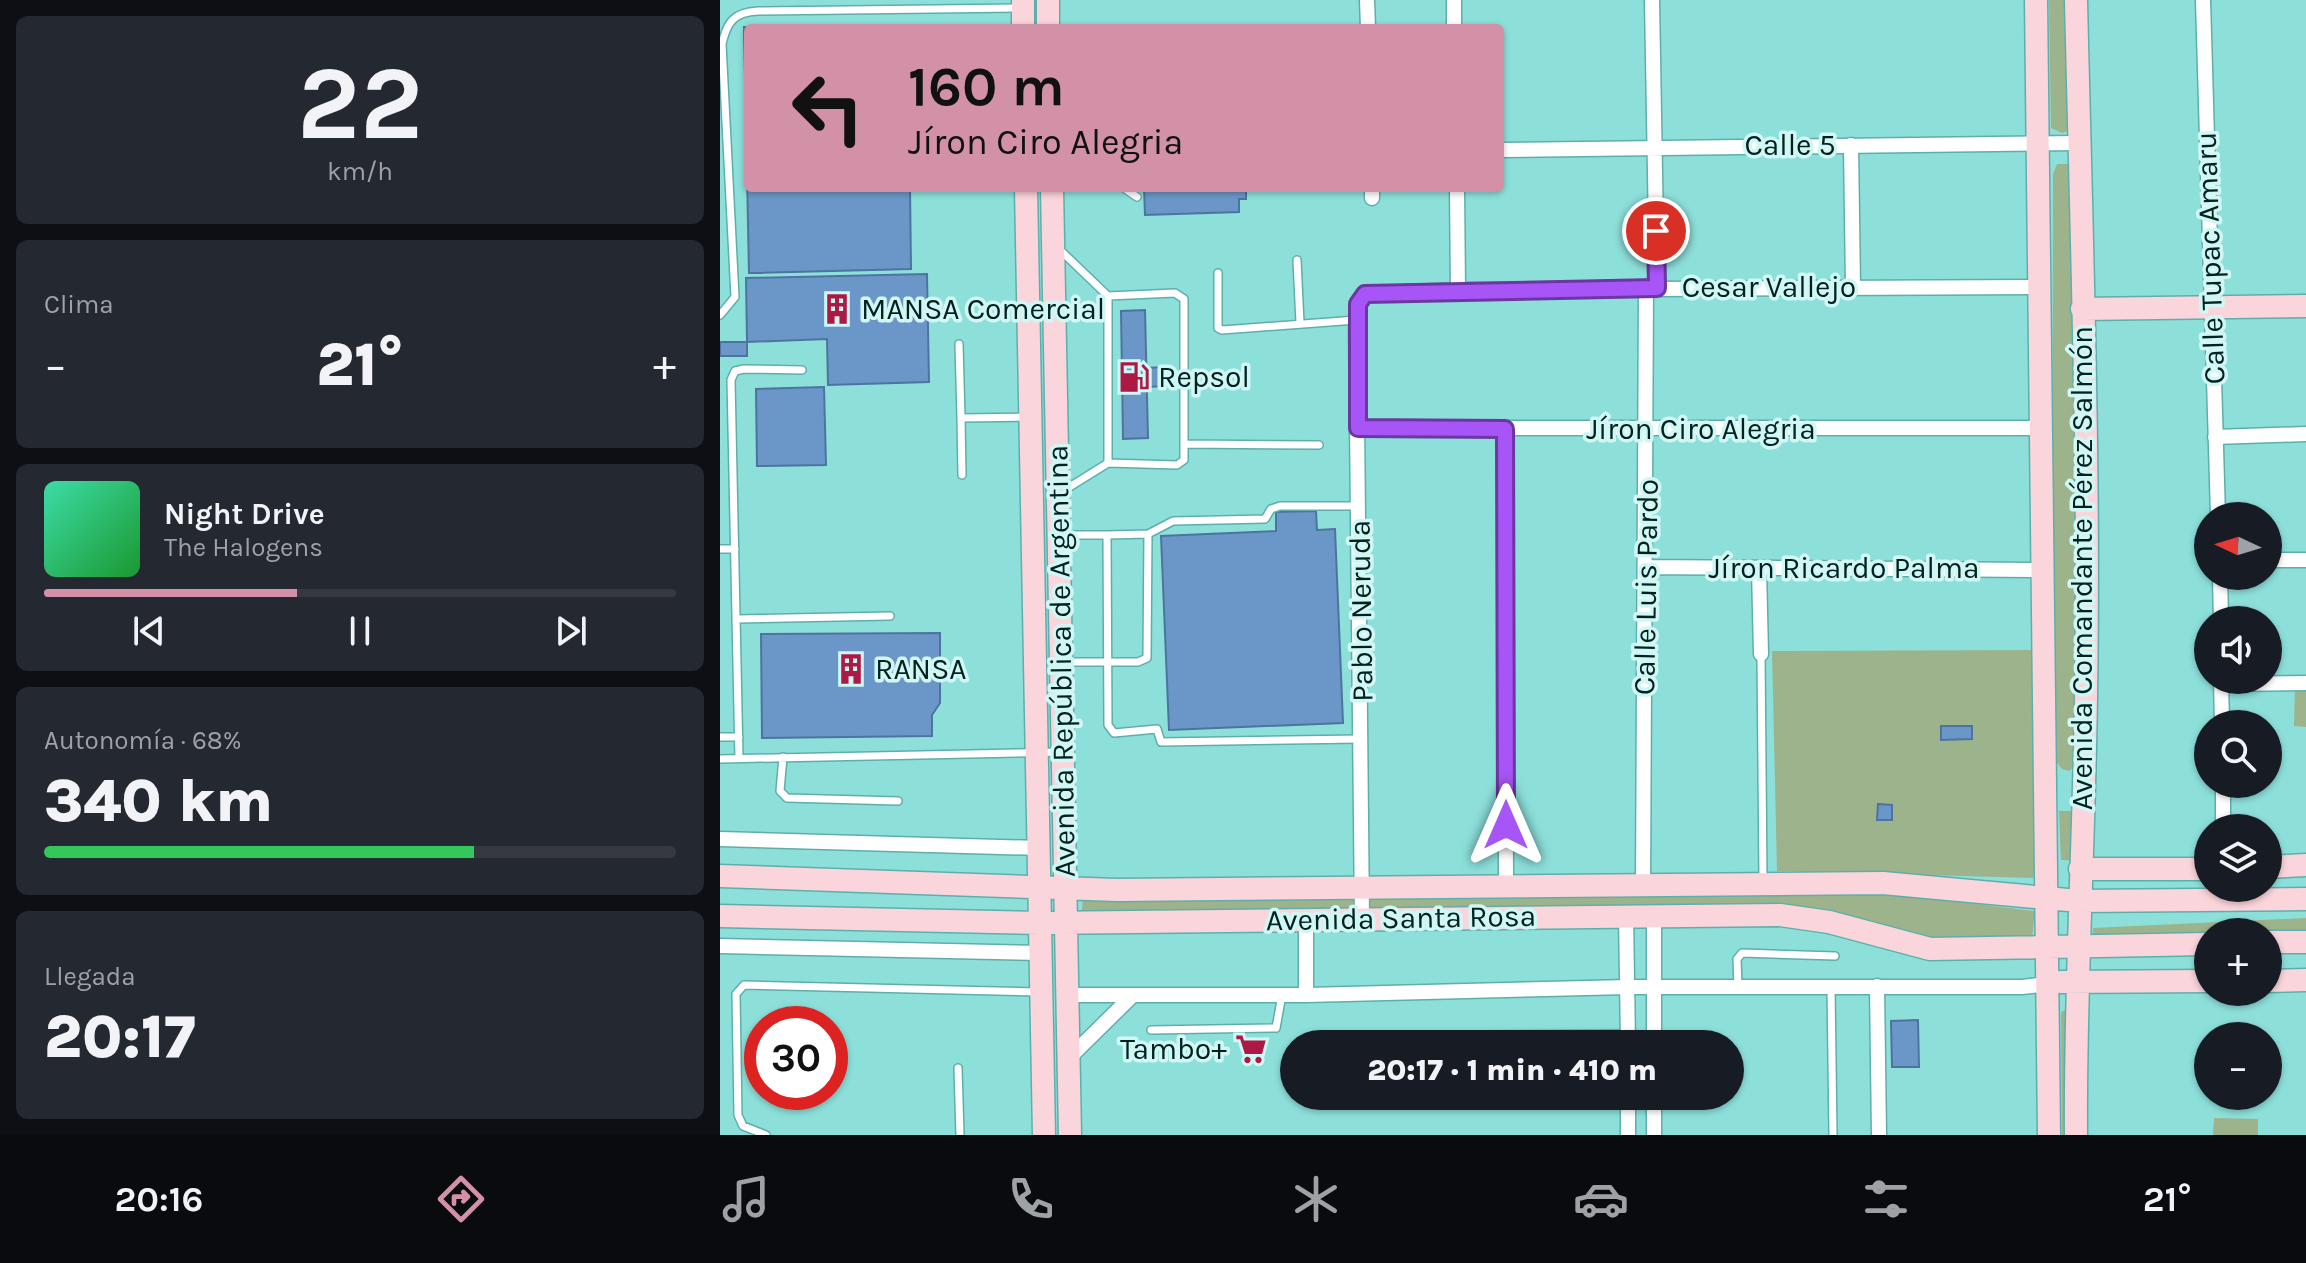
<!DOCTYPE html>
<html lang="es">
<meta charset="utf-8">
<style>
:root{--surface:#171b24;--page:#242831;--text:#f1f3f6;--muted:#9ea1a6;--line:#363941;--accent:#d291a6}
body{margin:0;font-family:Karla,sans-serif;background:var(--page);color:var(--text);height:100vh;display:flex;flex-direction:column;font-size:30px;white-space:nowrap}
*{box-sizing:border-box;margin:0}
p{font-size:26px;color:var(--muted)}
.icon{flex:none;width:44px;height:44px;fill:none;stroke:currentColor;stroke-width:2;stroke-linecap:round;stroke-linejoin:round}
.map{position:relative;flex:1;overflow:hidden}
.details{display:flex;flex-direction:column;gap:16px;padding:16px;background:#0d0f14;width:720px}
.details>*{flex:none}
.banner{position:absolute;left:24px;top:24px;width:760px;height:168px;border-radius:8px;box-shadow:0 2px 6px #0004;background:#d291a6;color:#111;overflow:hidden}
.needle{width:52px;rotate:274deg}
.buttons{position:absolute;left:1474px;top:502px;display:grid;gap:16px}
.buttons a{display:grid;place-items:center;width:88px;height:88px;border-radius:50%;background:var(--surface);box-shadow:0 2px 6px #0004;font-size:40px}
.speed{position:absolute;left:24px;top:1006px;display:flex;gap:16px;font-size:40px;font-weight:700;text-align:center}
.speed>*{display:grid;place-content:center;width:104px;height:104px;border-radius:50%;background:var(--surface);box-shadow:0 2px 6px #0004;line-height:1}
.speed .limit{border:12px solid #d22;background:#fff;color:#111}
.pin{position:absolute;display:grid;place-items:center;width:68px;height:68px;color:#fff;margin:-34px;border:4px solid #fff;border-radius:50%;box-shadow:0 2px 8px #0007}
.me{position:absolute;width:88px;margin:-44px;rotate:0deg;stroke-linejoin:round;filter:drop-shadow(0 0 6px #0008)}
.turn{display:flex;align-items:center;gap:28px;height:168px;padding:0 32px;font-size:36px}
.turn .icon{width:104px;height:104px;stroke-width:2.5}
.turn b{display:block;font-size:56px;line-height:68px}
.big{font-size:60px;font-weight:800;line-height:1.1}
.details .widget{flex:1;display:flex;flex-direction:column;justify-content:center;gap:12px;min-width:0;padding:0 28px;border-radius:12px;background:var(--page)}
.details .dial{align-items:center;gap:0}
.dial b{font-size:104px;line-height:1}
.song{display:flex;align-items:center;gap:24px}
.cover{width:96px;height:96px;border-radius:12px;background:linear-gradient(135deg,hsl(160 70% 55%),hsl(130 70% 35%))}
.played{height:8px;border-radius:4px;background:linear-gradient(90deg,var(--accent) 40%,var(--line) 40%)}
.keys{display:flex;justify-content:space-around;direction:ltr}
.heat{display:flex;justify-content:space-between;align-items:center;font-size:44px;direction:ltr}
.charge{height:12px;border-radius:6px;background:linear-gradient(90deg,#34c759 68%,var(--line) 0)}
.trip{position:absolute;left:560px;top:1030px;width:464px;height:80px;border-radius:40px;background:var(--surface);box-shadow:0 2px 6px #0004;font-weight:800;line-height:80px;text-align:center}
.tab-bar{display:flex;height:128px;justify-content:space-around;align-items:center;background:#090b0e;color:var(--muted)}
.tab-bar .icon{width:56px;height:56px}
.tab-bar .current{color:var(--accent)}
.tab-bar b{font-size:36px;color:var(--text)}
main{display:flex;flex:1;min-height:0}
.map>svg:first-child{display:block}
</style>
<main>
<section class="details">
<div class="widget dial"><b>22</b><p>km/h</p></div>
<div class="widget"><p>Clima</p>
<div class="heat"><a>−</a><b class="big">21°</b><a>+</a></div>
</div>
<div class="widget">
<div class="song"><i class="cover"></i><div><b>Night Drive</b><p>The Halogens</p></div></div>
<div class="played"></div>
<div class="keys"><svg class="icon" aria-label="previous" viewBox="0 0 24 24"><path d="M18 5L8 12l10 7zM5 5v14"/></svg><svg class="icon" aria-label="pause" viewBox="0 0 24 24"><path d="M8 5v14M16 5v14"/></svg><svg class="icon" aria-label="next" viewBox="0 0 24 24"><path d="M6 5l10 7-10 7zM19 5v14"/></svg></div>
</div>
<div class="widget"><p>Autonomía · 68%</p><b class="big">340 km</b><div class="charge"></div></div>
<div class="widget"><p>Llegada</p><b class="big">20:17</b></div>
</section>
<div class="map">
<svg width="1586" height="1135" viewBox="0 0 1586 1135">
<rect width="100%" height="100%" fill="#8ddfda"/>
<!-- green -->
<path fill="#9db38b" d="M1329 0H1352L1356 128 1342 133 1331 128Z
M1337 164H1352L1356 178 1355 766 1349 771 1342 769 1332 756 1333 174Z
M1314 650 1317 878 1057 871 1052 651Z
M1575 686H1586V727L1574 726Z
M1339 811H1363L1358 861 1341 860Z
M363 893H1109L1190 896 1315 911 1311 948 1202 942 1108 910 362 911Z
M1586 918V940L1548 932H1488V943L1373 947V928Z
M1350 1008 1356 1135H1342L1341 1012Z
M1494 1118 1538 1119V1135H1493Z"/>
<!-- building -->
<path fill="#6b97c8" stroke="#4d749e" stroke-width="2" d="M24 27H187L28 28V188H190L191 269 29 273Z
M424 188H526V199H519V212L425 215Z
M207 274 209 382 108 385 107 339 27 342 26 278Z
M425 310 428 438 403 439 401 311Z
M0 342H27V356H0Z
M446 367V386L427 387 426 368Z
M104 387 106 465 37 466 36 389Z
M596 511 597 530 615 529 623 723 449 730 441 536 556 531V512Z
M220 633V703L212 715V736L42 738 41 634Z
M1221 726H1252V739L1221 740Z
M1158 804 1172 805V820H1157Z
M1198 1020 1199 1067H1172L1171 1021Z"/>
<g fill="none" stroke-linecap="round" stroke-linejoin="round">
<defs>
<path id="lane" d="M404 188 417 197
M339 249 388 296V463L343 491
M577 260 580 323
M498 273V328L502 330 636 320
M388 296 455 293 464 299V460L457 465 388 463
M0 315 15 297 2 44C7 22 14 12 38 11L298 8
M239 344 241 418
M464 444 599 445
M242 475 241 418 309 417
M638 506H560L551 509 545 519 453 521 428 534 387 535 388 725 394 733 437 729 441 742 640 739
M341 535H387
M0 549H15
M16 619 170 616
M1041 654 1043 880
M346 662H418L427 658 428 534
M0 737H19
M63 757 60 791 67 798 178 801
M19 758 11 380 15 371 24 369 82 370
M0 759 341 752
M1111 986 1113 1135
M1018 987 1017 959 1022 953 1115 956
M431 1030 556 1028 562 995
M604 1036 908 1034
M238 1068 240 1135
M46 1135 23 1126 18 1115 16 994 24 985 320 992"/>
<path id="street" d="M647 0 648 28
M734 0V28
M932 0 937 288
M1483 0 1498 516
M1131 145 1133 287
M780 150 1359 143
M652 188V198
M737 188 738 290
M638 428H1323
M785 429 786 886
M1495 437 1586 434
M1548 560H1586
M925 567 1323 570
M1039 568 1041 654
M1500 576 1501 620
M1501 680 1502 724
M1501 684 1586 683
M1503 784V828
M0 839 319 848
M923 885 926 288
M934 914V1044
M906 915 908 1044
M642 919 636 320 638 304 645 294 738 290 1321 287
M0 946 321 953
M1157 986 1159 1135
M348 995H586V920
M586 995 908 987H1302L1328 984
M349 1058 412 996
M908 1096V1135
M934 1135V1096"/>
<path id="secondary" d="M303 0V28
M328 0V28
M1316 0 1329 1135
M1356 0C1362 261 1372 524 1364 785 1361 902 1355 1018 1356 1135
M306 188 324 1135
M332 188 350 1135
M1362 309 1586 306
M1548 867 1586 865
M1360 869H1488
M0 876 397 890 1163 883 1359 901 1586 899
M0 916 320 923 1060 915 1109 922 1210 949 1488 944
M1548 942H1586
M1548 981 1586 980
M1341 982 1488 981"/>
</defs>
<!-- lane casing -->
<use href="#lane" stroke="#5eafac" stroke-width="10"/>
<!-- street casing -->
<use href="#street" stroke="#5eafac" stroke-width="17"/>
<!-- secondary casing -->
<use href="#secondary" stroke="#5eafac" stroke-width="25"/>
<!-- lane -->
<use href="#lane" stroke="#fff" stroke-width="7"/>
<!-- street -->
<use href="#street" stroke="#fff" stroke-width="14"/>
<!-- secondary -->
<use href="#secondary" stroke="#fad5db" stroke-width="22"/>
</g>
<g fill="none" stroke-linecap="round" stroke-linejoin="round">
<defs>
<path id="route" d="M786 825 785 429 638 428V304L645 294 937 288 936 231"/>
</defs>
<!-- route casing -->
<use href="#route" stroke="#6d37a1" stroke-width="20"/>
<!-- route -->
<use href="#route" stroke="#a855f7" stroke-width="14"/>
</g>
<!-- icons -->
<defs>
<symbol id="building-bare" viewBox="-9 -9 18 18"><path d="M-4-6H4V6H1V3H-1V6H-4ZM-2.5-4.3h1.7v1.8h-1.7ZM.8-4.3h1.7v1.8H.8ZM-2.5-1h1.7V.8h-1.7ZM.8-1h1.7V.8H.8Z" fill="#ad1944" stroke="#d1f7f5" stroke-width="2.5" paint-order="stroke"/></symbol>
<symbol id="fuel-bare" viewBox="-9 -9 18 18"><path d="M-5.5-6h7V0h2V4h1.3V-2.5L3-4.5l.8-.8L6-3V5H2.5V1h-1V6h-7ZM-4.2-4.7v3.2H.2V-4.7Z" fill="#ad1944" stroke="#d1f7f5" stroke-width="2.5" paint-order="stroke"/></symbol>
<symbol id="supermarket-bare" viewBox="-9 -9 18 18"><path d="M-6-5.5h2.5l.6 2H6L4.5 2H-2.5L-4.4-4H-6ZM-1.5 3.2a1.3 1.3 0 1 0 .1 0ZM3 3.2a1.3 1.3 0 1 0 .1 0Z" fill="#ad1944" stroke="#d1f7f5" stroke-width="2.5" paint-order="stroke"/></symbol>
</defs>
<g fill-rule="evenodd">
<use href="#building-bare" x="95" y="287" width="44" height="44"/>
<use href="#fuel-bare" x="392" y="355" width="44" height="44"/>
<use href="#building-bare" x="109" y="647" width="44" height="44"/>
<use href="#supermarket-bare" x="509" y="1027" width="44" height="44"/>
</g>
<g text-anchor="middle" stroke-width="7" stroke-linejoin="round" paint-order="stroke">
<!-- street labels -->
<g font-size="30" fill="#002120" stroke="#d1f7f5">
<text x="1070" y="155">Calle 5</text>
<text transform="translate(1490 258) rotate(-92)" y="10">Calle Tupac Amaru</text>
<text x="1049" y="297">Cesar Vallejo</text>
<text x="981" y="439">Jíron Ciro Alegria</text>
<text x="1124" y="578">Jíron Ricardo Palma</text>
<text transform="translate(1362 568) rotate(-90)" y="10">Avenida Comandante Pérez Salmón</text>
<text transform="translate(926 587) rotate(-89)" y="10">Calle Luis Pardo</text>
<text transform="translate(641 611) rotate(-91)" y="10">Pablo Neruda</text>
<text transform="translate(341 661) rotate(-91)" y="10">Avenida República de Argentina</text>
<text transform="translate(681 918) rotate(-1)" y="10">Avenida Santa Rosa</text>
</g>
<!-- poi labels -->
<g font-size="30" fill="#002120" stroke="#d1f7f5" text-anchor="start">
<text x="141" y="319">MANSA Comercial</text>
<text x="438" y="387">Repsol</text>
<text x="155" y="679">RANSA</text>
<text x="507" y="1059" text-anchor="end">Tambo+</text>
</g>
</g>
</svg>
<div class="buttons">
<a><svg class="needle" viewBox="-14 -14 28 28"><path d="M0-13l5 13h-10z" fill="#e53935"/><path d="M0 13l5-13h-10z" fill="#9ea1a6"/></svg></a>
<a><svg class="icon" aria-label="sound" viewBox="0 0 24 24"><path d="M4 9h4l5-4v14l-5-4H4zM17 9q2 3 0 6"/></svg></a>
<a><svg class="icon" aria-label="search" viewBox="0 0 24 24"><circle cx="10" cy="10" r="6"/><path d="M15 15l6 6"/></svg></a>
<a><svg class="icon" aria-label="layers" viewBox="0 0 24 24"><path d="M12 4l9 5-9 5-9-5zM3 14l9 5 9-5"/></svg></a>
<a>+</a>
<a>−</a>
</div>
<div class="speed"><div class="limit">30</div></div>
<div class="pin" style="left:936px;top:231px;background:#d93025"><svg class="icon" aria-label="arrive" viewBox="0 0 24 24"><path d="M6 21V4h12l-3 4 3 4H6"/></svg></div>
<svg class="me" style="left:786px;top:825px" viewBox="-20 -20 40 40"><path d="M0-17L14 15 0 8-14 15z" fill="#a855f7" stroke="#fff" stroke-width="4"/></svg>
<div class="trip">20:17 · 1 min · 410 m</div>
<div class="banner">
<div class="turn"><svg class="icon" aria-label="left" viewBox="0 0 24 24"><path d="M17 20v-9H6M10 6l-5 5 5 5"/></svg><div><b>160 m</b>Jíron Ciro Alegria</div></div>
</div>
</div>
</main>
<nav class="tab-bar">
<b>20:16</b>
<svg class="icon current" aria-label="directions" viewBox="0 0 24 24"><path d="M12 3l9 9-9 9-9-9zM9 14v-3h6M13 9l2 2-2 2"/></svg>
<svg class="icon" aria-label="music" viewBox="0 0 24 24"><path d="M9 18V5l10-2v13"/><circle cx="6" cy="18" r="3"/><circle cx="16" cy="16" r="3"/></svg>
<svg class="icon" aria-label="phone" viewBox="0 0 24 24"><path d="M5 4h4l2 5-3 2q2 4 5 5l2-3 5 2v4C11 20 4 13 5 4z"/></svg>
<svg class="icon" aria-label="climate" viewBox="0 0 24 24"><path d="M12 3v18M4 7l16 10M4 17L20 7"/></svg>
<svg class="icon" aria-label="car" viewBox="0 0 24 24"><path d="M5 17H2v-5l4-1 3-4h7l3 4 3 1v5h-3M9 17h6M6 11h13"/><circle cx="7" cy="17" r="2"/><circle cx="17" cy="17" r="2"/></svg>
<svg class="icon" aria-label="filters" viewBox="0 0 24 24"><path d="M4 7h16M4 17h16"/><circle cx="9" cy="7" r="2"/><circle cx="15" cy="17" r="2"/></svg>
<b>21°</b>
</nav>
